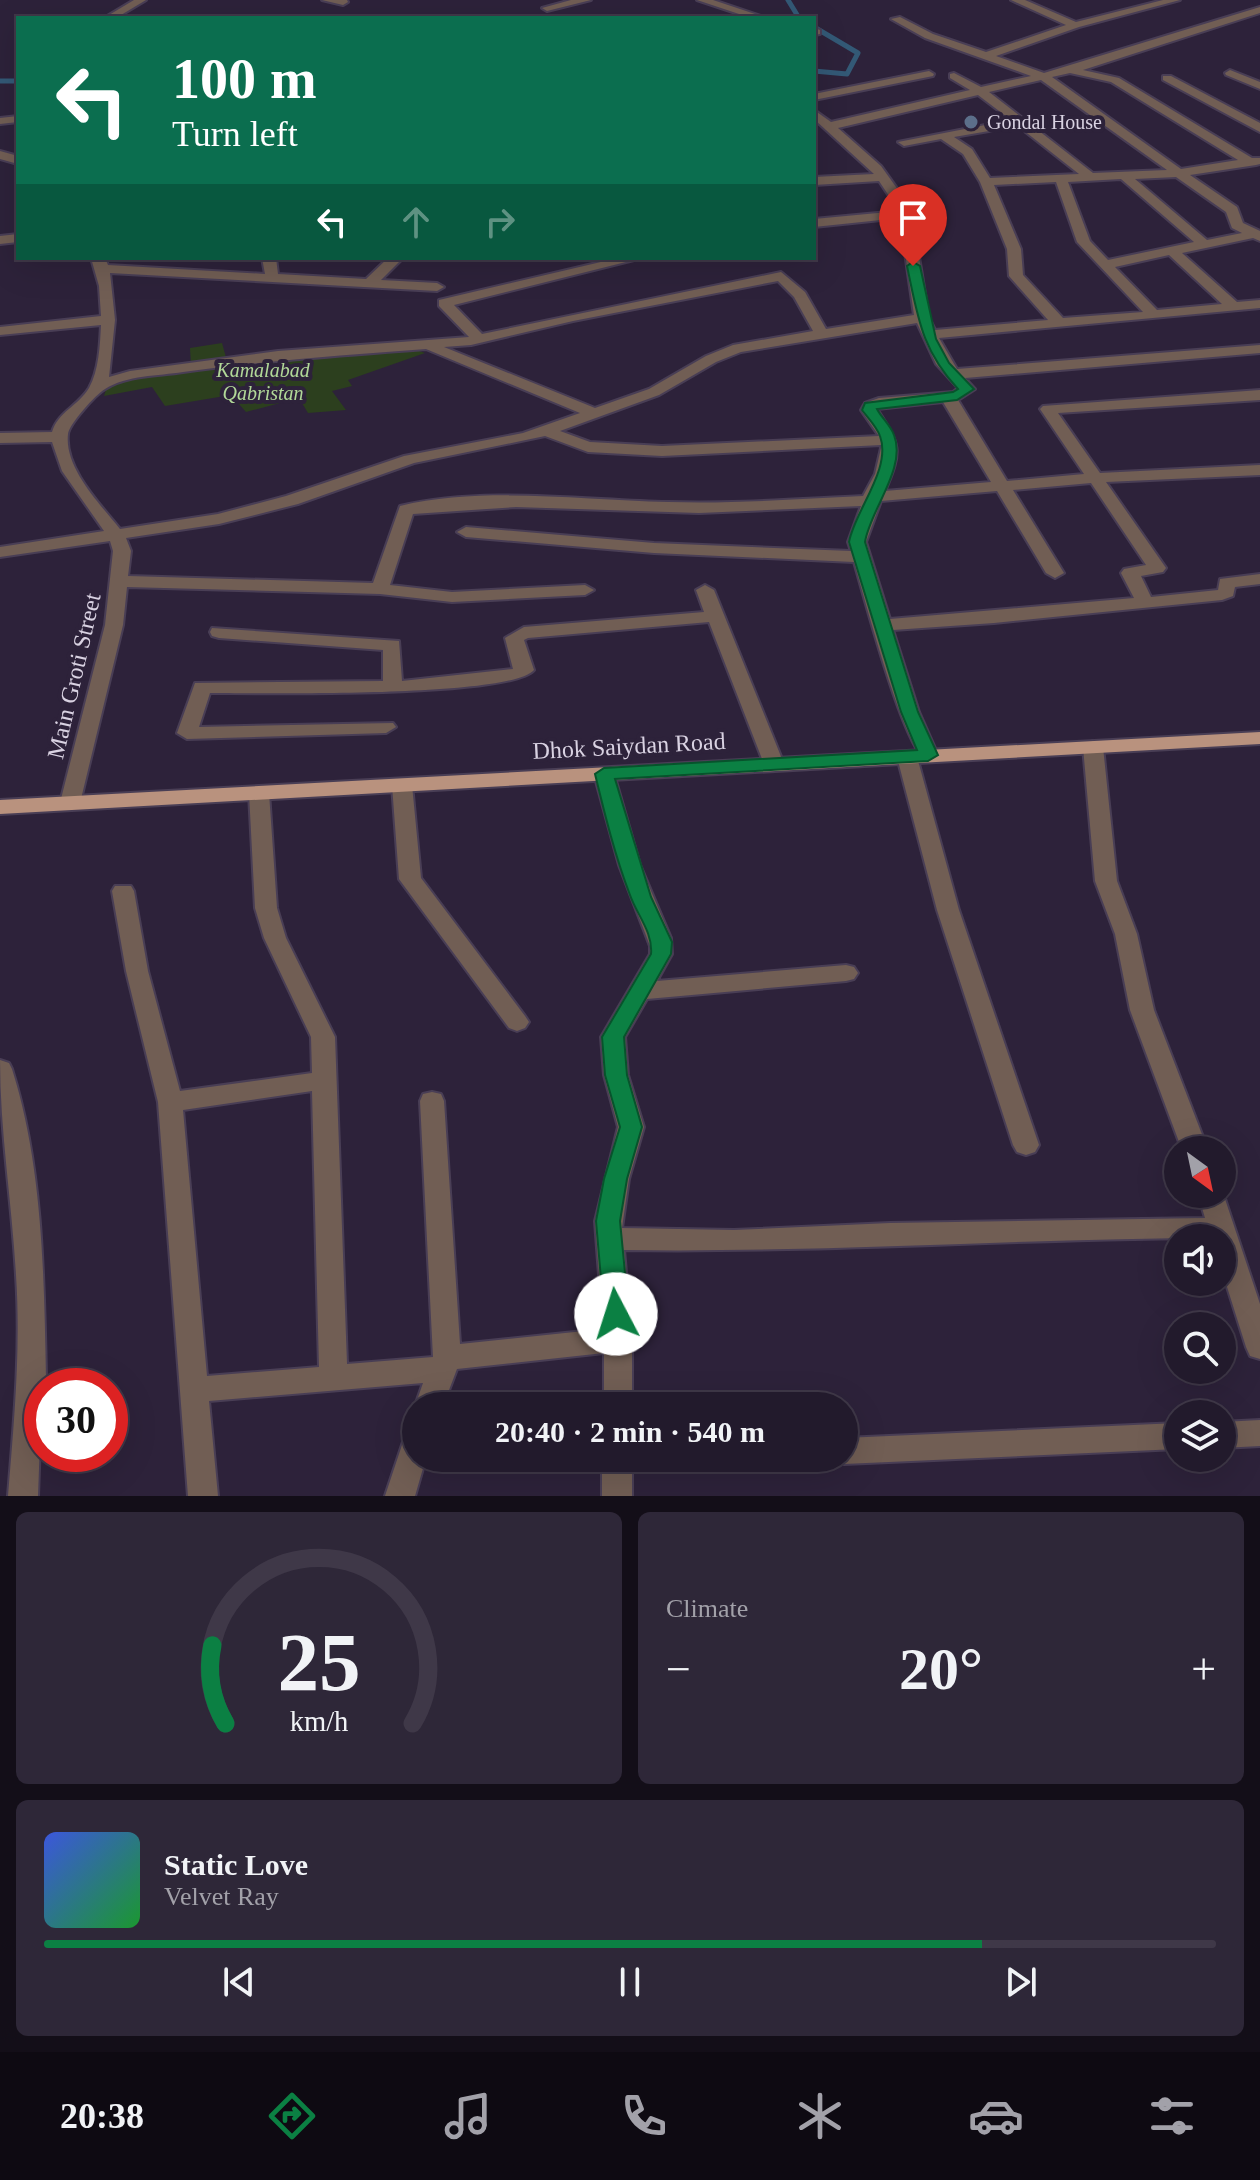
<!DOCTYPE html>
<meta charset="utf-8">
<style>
:root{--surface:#221a2c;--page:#2e2738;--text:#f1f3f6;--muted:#a2a1a9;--line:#3f3848;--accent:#0b8043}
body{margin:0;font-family:Georgia,serif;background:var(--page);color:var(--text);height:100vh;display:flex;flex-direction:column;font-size:30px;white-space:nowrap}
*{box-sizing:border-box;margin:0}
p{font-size:26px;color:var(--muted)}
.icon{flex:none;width:44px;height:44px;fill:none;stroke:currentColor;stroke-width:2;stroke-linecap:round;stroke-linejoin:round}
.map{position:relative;height:1496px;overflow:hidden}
.side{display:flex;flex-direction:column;gap:16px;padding:16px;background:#130e18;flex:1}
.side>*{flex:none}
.hud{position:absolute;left:16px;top:16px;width:800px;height:244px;border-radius:0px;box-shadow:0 8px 32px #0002,0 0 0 2px var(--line);background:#0b6e4f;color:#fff;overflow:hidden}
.needle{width:52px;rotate:147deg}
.controls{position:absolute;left:1164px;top:1136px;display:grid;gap:16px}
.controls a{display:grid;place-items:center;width:72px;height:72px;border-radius:50%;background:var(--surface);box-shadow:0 8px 32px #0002,0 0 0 2px var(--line);font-size:40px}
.speed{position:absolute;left:24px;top:1368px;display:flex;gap:16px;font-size:40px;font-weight:700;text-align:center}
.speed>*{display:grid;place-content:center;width:104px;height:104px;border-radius:50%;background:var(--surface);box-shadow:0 8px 32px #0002,0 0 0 2px var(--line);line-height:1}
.speed .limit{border:12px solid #d22;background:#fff;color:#111}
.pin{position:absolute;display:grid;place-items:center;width:68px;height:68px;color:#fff;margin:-82px -34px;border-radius:50% 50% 50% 0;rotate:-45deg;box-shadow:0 0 8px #0007}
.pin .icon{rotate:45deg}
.me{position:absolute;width:88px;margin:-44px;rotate:355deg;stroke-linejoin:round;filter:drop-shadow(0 0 6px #0008)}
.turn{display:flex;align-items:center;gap:28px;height:168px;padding:0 24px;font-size:36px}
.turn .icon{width:104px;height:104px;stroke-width:2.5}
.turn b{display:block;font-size:56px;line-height:68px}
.lanes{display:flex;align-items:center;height:76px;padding:0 24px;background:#0003;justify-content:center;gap:40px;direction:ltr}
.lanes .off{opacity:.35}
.big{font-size:60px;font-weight:700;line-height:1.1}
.side .card{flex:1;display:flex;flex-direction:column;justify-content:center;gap:12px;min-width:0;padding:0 28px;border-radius:12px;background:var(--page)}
.side .dial{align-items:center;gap:0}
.dial svg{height:208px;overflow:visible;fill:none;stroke:var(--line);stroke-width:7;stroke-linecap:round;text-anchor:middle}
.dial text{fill:var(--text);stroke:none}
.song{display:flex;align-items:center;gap:24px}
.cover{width:96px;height:96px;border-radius:12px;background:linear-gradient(135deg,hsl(230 70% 55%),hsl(130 70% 35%))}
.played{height:8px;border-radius:4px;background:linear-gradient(90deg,var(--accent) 80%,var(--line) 80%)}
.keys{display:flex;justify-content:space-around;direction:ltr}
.heat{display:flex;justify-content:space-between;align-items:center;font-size:44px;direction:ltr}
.side .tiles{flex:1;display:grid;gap:16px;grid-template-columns:1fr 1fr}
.card:last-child{grid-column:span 2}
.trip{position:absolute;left:402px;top:1392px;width:456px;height:80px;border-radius:40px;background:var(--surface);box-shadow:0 8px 32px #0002,0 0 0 2px var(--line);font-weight:700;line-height:80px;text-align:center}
.tabs{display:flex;height:128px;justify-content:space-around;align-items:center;background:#0e0a12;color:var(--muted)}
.tabs .icon{width:56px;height:56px}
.tabs .active{color:var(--accent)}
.tabs b{font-size:36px;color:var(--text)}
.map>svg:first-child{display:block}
</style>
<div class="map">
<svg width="1260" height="1496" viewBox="0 0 1260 1496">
<rect width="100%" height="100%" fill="#2d223a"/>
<!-- green -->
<path fill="#2c3f1e" d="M222 343 227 361C282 354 374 331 425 353L348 380 352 386 332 391 346 410 308 413 299 398 246 412 231 395 165 406 152 387 104 396 108 383 191 365 190 348Z"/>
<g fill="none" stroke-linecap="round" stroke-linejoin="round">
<!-- stream -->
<path stroke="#335976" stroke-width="5" d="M788 0 799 18
M814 27 858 53 847 74 814 71
M0 81H18"/>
<defs>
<path id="minor" d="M134 0H146L116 18H104Z
M322 0H347L348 2 343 5Z
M571 0H591L547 11 542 8Z
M697 0H713L767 18H751Z
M1011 0H1025L1076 22 1163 0H1180L1079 27 996 56 1044 73 1260 7V13L1083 70 1119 78 1252 158H1260V164L1256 165 1190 175 1237 207 1243 223 1260 231V241L1253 238 1182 253 1237 302 1260 300V308L939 338 957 369 1260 345V353L965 378 975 389 958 400 1007 481 1084 474 1040 409 1043 406 1260 390V400L1058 413 1100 473 1260 465V475L1106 482 1166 568 1163 572 1141 576 1151 597 1218 590 1220 579 1260 574V584L1235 587 1233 596 1222 600 994 623 893 630 919 712 938 755 928 761C905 755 863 592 854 562L654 553 466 537 457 532 466 527 654 543 851 551 848 542 861 506 699 513 516 507 413 514 390 585 452 592 585 585 594 590 585 595 452 602 380 594 127 587 123 625 80 803 77 808H63L60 803 105 625 113 551 110 541 0 557V547L104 531 62 471 52 442 0 443V433L52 432C58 412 78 406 89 388 99 370 100 345 101 325L0 335V327L101 316 99 286 91 258H105L108 265 265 274 262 258H276L278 274 366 279 388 258H403L381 280 437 283 444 287 437 291 110 273 115 320 109 377 130 371 278 351 469 337 439 306V300L618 258H642L454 305 482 334 781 272 805 292 826 329 914 315 900 218 814 227V219L899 211 879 181 814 185V177L874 174 814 119V110L831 122 970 90 950 78V74L954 73 981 87 1031 76 925 38 891 19 900 17 933 34 986 52 1066 25ZM1070 73 1111 82 1238 160 1181 169 1052 77ZM1041 80 1167 170 1093 173 989 92ZM978 95 1011 120 898 142 904 146 941 139 963 154 980 182 1007 249 1009 276 1048 320 935 330 929 318 911 208 881 166 838 128ZM1018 126 1079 174 990 178 972 149 954 137ZM1176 177 1226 212 1232 228 1242 233 1207 240 1135 179ZM1121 179 1194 242 1108 260 1090 241 1068 182ZM1056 182 1077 242 1143 312 1063 318 1023 275 1021 249 994 185ZM1169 255 1222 304 1157 310 1115 267ZM778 281 794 297 813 331 733 345 706 356 649 389 595 408 444 347 471 345 573 321ZM917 323 936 364 958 388 953 392 879 398 865 403 861 410 879 436 662 446 590 442 560 431 659 395 716 362 741 352ZM426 349 580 413 523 433 404 456 286 496 218 514 120 529C100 504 64 468 68 434 69 424 96 394 105 389 127 375 158 376 183 372 264 361 345 355 426 349ZM943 402 991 482 885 491C903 449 900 445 877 409ZM545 436 588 452 662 456 881 445V448L875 474 863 496C798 499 733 504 668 502 583 500 483 486 400 506L373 583 128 576 131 551 126 538 219 524 298 504 414 463ZM1091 483 1146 565 1124 569 1121 573 1134 598 890 619 866 542 881 501 997 491 1046 573 1055 578 1064 573 1013 490Z
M814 28 820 30V34L814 35Z
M1230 70 1260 82V89L1226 75 1225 73Z
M929 71 934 74 933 76 814 100V94Z
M1163 76H1171L1260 123V132L1163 80Z
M18 116V122L0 124V118Z
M0 151 18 156V164L0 159Z
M18 234V242L0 244V236Z
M705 585 714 590 784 764 781 768 774 770 764 764 709 622 528 638 524 640 534 670C510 698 258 693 210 693L199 727 393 723 396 727 386 733 187 739 177 733 195 683 383 681V650L219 638 212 636 210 632 212 628 399 641 402 681 513 669 505 638 524 627 704 612 696 590Z
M1093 741 1103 747 1117 881 1137 934 1154 1010 1208 1150H1182L1130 1010 1115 934 1095 881 1083 747Z
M907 751 917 757 959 910 1039 1145 1035 1152 1026 1155 1017 1152 1013 1145 937 910 897 757Z
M604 768 614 774 640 865 671 938 672 954 657 981 846 965 854 967 858 973 854 979 846 981 647 999 625 1037 628 1075 644 1127 629 1179 622 1228 734 1230 890 1223 1205 1218 1198 1194H1222V1190L1260 1304V1359L1250 1356 1246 1347 1222 1271V1238C1025 1238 823 1253 624 1250L632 1339V1406H604V1353L457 1369 443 1406H416V1409L415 1406 423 1383 209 1401 218 1496H188L158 1102 126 971 112 891 115 886H131L134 891 148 971 180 1091 312 1073 311 1037 264 938 255 908 249 793 259 786 269 793 277 908 286 938 335 1037 347 1364 433 1357 420 1101 423 1094 432 1092 441 1094 444 1101 460 1344 603 1329 595 1221 618 1127 604 1075 601 1037 650 954V946L619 865 594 774ZM312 1091 319 1367 207 1376 183 1110Z
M402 779 412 785 421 878 525 1016 529 1022 525 1028 517 1031 509 1028 399 879 392 785Z
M0 1060 9 1063 12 1069C43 1167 44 1277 46 1379V1386H42L38 1496H8C14 1422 21 1349 16 1275 12 1203 0 1132 0 1060Z
M1260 1420V1446L1222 1448V1422Z
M1178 1423V1449L844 1464 832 1458H844V1438Z
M416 1429V1458H426L415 1496H385L406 1433Z
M602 1458H675L670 1467 660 1471 632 1472V1496H602Z"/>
<path id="major" d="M1260 732V744L0 814V800Z"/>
</defs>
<!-- minor casing -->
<use href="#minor" stroke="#493e55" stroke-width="4"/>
<!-- major casing -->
<use href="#major" stroke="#493e55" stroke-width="4"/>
<!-- minor -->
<use href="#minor" fill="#715e54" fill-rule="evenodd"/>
<!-- major -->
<use href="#major" fill="#b9927e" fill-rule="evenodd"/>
</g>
<!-- route -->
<path fill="#0b8043" stroke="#07532c" stroke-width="2" d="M913 262 920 266 936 339 949 363 974 389 957 400 877 409C881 417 891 426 894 435 907 468 870 510 865 542L918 712 938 755 928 761 615 779 651 897 672 942 671 954 624 1037 627 1075 642 1127 627 1179 620 1221 629 1314 625 1321 616 1324 607 1321 604 1314 596 1221 604 1179 620 1127 605 1075 602 1037 651 954C653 932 637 915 630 895 615 856 605 815 595 774L604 768 917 750 901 712 849 542C855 510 892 469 880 436 877 427 868 418 862 410L865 403 953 392 958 389C921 349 918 317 907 266Z"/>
<!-- markers -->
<circle fill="#5c6f8a" stroke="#2d223a" stroke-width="3" cx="971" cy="122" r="8"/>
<g text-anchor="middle" stroke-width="8" stroke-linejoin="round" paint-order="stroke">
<!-- far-poi labels -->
<g font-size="20" fill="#d9d2e2" stroke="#2d223a" text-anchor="start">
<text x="987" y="129">Gondal House</text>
</g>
<!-- far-park labels -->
<g font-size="20" font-style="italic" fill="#b1d898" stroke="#2d223a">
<text x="263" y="377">Kamalabad<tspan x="263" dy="23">Qabristan</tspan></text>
</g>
<!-- street labels -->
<g font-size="24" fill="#d9d2e2" stroke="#2d223a">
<text transform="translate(74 676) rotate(-77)" y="8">Main Groti Street</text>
<text transform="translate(629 746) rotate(-3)" y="8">Dhok Saiydan Road</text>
</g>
</g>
</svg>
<div class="controls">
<a><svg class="needle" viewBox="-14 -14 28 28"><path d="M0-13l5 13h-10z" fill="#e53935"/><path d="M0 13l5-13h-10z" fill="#a2a1a9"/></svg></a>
<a><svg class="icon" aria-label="sound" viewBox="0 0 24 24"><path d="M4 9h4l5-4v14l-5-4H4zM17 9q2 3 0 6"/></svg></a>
<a><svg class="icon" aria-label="search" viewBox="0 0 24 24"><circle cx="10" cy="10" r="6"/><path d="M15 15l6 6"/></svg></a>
<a><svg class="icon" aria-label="layers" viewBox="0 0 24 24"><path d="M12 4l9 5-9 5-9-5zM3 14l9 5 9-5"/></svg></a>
</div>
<div class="speed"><div class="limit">30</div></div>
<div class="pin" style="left:913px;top:266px;background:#d93025"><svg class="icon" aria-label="arrive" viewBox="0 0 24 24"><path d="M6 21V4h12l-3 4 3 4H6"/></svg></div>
<svg class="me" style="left:616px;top:1314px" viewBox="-20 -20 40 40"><circle r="19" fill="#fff"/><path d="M0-13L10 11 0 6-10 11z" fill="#0b8043"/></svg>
<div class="trip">20:40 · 2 min · 540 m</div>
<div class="hud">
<div class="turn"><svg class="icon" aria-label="left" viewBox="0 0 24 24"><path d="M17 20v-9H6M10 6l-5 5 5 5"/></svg><div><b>100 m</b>Turn left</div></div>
<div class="lanes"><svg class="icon" aria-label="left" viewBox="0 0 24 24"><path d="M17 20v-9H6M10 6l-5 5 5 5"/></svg><svg class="icon off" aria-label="ahead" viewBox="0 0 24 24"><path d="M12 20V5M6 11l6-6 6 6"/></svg><svg class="icon off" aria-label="right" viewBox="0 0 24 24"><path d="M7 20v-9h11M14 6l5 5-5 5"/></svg></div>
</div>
</div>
<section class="side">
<div class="tiles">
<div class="card dial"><svg viewBox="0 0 100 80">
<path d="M14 69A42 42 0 1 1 86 69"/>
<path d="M14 69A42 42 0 0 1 9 39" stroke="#0b8043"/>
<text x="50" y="56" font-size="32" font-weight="700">25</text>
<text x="50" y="72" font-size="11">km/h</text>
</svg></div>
<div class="card"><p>Climate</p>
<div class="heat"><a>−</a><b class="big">20°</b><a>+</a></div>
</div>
<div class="card">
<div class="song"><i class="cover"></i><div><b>Static Love</b><p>Velvet Ray</p></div></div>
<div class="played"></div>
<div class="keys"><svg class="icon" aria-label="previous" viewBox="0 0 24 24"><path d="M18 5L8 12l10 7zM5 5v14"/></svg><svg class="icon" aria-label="pause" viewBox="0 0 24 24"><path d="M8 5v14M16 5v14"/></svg><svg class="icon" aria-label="next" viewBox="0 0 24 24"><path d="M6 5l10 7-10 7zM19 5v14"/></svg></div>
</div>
</div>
</section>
<nav class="tabs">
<b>20:38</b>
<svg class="icon active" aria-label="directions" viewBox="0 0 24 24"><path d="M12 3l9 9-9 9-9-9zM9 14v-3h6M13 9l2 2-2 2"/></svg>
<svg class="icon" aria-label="music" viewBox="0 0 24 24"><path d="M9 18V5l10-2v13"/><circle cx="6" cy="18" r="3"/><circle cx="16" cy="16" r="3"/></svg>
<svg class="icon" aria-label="phone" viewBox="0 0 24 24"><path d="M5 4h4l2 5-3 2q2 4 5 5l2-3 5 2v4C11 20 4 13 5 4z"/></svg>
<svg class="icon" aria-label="climate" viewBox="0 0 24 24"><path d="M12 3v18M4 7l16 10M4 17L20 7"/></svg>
<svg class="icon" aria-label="car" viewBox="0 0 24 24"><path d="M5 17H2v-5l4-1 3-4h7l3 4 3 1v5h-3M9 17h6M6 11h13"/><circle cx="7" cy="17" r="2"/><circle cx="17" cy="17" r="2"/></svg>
<svg class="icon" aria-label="filters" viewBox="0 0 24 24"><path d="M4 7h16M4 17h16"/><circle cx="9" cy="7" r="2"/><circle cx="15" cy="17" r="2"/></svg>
</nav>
